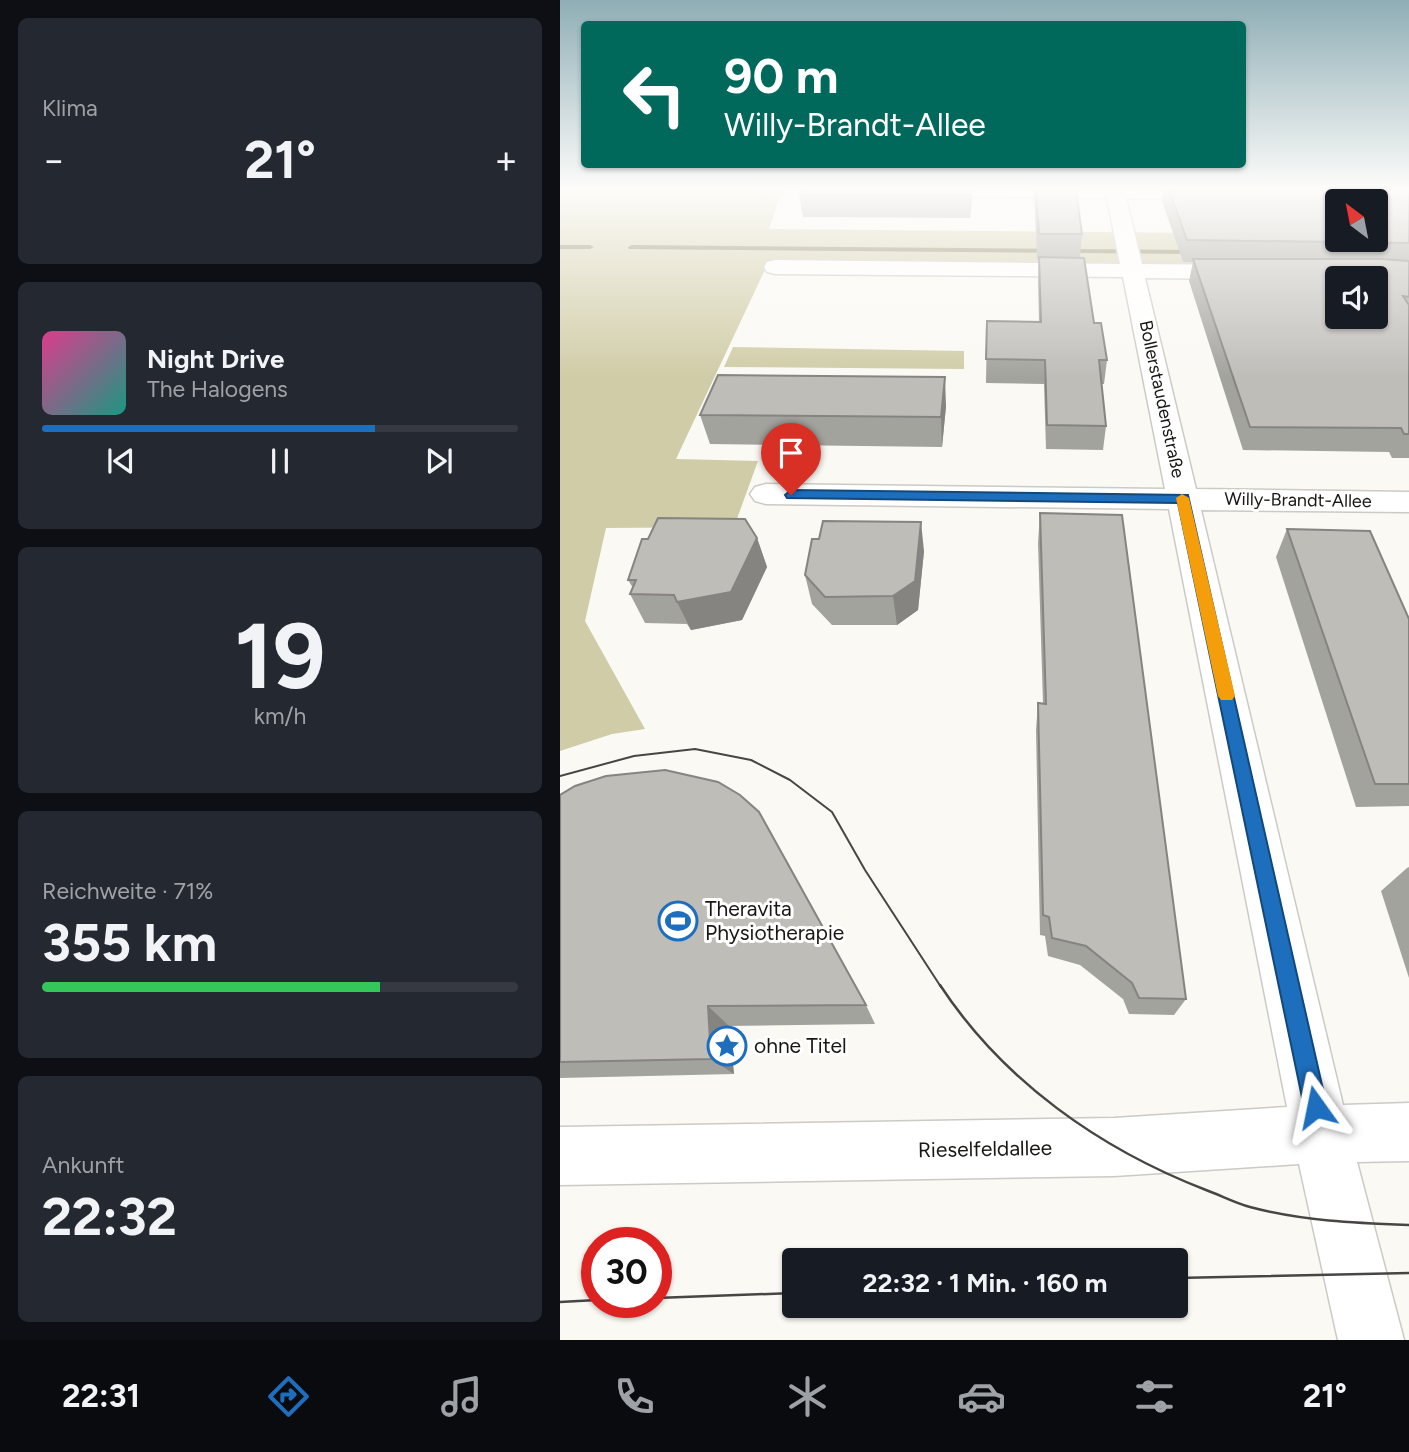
<!DOCTYPE html>
<html lang="de">
<meta charset="utf-8">
<style>
:root{--surface:#171b24;--page:#242831;--text:#f1f3f6;--muted:#9ea1a6;--line:#363941;--accent:#1d6ebd}
body{margin:0;font-family:Figtree,sans-serif;background:var(--page);color:var(--text);height:100vh;display:flex;flex-direction:column;font-size:26px;white-space:nowrap}
*{box-sizing:border-box;margin:0}
p{font-size:23px;color:var(--muted)}
.icon{flex:none;width:38px;height:38px;fill:none;stroke:currentColor;stroke-width:2;stroke-linecap:round;stroke-linejoin:round}
.map{position:relative;flex:1;overflow:hidden}
.sheet{display:flex;flex-direction:column;gap:18px;padding:18px;background:#0d0f14;width:560px}
.sheet>*{flex:none}
.banner{position:absolute;left:21px;top:21px;width:665px;height:147px;border-radius:7px;box-shadow:0 2px 5px #0004;background:#00695c;color:#fff;overflow:hidden}
.needle{width:46px;rotate:328deg}
.buttons{position:absolute;left:765px;top:189px;display:grid;gap:14px}
.buttons a{display:grid;place-items:center;width:63px;height:63px;border-radius:7px;background:var(--surface);box-shadow:0 2px 5px #0004;font-size:35px}
.speed{position:absolute;left:21px;top:1227px;display:flex;gap:14px;font-size:35px;font-weight:700;text-align:center}
.speed>*{display:grid;place-content:center;width:91px;height:91px;border-radius:50%;background:var(--surface);box-shadow:0 2px 5px #0004;line-height:1}
.speed .limit{border:10px solid #d22;background:#fff;color:#111}
.pin{position:absolute;display:grid;place-items:center;width:60px;height:60px;color:#fff;margin:-72px -30px;border-radius:50% 50% 50% 0;rotate:-45deg;box-shadow:0 0 7px #0007}
.pin .icon{rotate:45deg}
.me{position:absolute;width:77px;margin:-38px;rotate:348deg;stroke-linejoin:round;filter:drop-shadow(0 0 5px #0008)}
.turn{display:flex;align-items:center;gap:24px;height:147px;padding:0 28px;font-size:32px}
.turn .icon{width:91px;height:91px;stroke-width:2.5}
.turn b{display:block;font-size:49px;line-height:60px}
.big{font-size:52px;font-weight:700;line-height:1.1}
.sheet .card{flex:1;display:flex;flex-direction:column;justify-content:center;gap:10px;min-width:0;padding:0 24px;border-radius:10px;background:var(--page)}
.sheet .dial{align-items:center;gap:0}
.dial b{font-size:91px;line-height:1}
.song{display:flex;align-items:center;gap:21px}
.cover{width:84px;height:84px;border-radius:10px;background:linear-gradient(135deg,hsl(330 70% 55%),hsl(170 70% 35%))}
.played{height:7px;border-radius:4px;background:linear-gradient(90deg,var(--accent) 70%,var(--line) 70%)}
.keys{display:flex;justify-content:space-around;direction:ltr}
.heat{display:flex;justify-content:space-between;align-items:center;font-size:38px;direction:ltr}
.charge{height:10px;border-radius:5px;background:linear-gradient(90deg,#34c759 71%,var(--line) 0)}
.trip{position:absolute;left:222px;top:1248px;width:406px;height:70px;border-radius:7px;background:var(--surface);box-shadow:0 2px 5px #0004;font-weight:700;line-height:70px;text-align:center}
.tab-bar{display:flex;height:112px;justify-content:space-around;align-items:center;background:#090b0e;color:var(--muted)}
.tab-bar .icon{width:49px;height:49px}
.tab-bar .on{color:var(--accent)}
.tab-bar b{font-size:32px;color:var(--text)}
main{display:flex;flex:1;min-height:0}
.map>svg:first-child{display:block}
</style>
<main>
<section class="sheet">
<div class="card"><p>Klima</p>
<div class="heat"><a>−</a><b class="big">21°</b><a>+</a></div>
</div>
<div class="card">
<div class="song"><i class="cover"></i><div><b>Night Drive</b><p>The Halogens</p></div></div>
<div class="played"></div>
<div class="keys"><svg class="icon" aria-label="previous" viewBox="0 0 24 24"><path d="M18 5L8 12l10 7zM5 5v14"/></svg><svg class="icon" aria-label="pause" viewBox="0 0 24 24"><path d="M8 5v14M16 5v14"/></svg><svg class="icon" aria-label="next" viewBox="0 0 24 24"><path d="M6 5l10 7-10 7zM19 5v14"/></svg></div>
</div>
<div class="card dial"><b>19</b><p>km/h</p></div>
<div class="card"><p>Reichweite · 71%</p><b class="big">355 km</b><div class="charge"></div></div>
<div class="card"><p>Ankunft</p><b class="big">22:32</b></div>
</section>
<div class="map">
<svg width="849" height="1340" viewBox="0 0 849 1340">
<rect width="100%" height="100%" fill="#faf9f4"/>
<!-- green -->
<path fill="#d0cca7" d="M0 190H222L209 229 777 234V240H816L849 268 209 261 116 459 198 461 174 527 46 528 25 621 85 729 52 734 0 751Z
M173 347 404 351V369L164 367Z"/>
<g fill="none" stroke-linecap="round" stroke-linejoin="round">
<!-- stream -->
<path fill="#7f7a51" fill-rule="evenodd" d="M0 245H30L34 247 30 249H0Z
M72 245 638 250 642 252 638 254 69 249 68 247Z"/>
<defs>
<path id="minor" d="M359 190H662L664 193 661 197 654 199 566 198 582 264 682 265 690 267 693 272 690 277 682 279 585 278 636 489 849 492V512L641 510 783 1105 849 1103V1161L797 1162 844 1340H778L739 1164 554 1176 0 1185V1127L554 1118 727 1107 609 509 206 504 195 501 190 494 195 487 206 484 605 489 563 277 215 274 207 272 204 267 207 262 215 260 560 264 547 198 368 196Z"/>
</defs>
<!-- minor casing -->
<use href="#minor" stroke="#cbcac5" stroke-width="3"/>
<!-- minor -->
<use href="#minor" fill="#fff" fill-rule="evenodd"/>
<!-- tram-far1 -->
<path stroke="#474643" stroke-width="2" d="M0 776 74 756 135 749 191 760 230 780 272 812 305 870 381 987"/>
<!-- tram -->
<path stroke="#474643" stroke-width="2.5" d="M380 985C443 1081 540 1149 646 1190 660 1195 675 1203 690 1207 742 1221 796 1223 849 1225
M616 1278 849 1273
M96 1298 234 1293
M0 1302 37 1300"/>
</g>
<!-- wall -->
<path fill="#a3a39e" d="M241 190H411L410 218 243 217 239 195Z
M474 190H516L522 234 520 257 534 323 547 360 544 384H542L546 426 543 450 486 449 484 384 426 383 427 321 479 322 478 280 479 260H477Z
M603 190H849V458H832L829 452 683 450 629 281 633 262H623L602 201Z
M386 406 382 447 150 444 140 415Z
M480 513 626 999 614 1015 569 1014 563 999 520 965 488 956 485 936 480 935 476 730 478 703H483L478 543Z
M727 529 849 619V806L796 807 716 557Z
M197 538 207 567 182 620 131 630 127 624 85 623 70 594 73 588 68 580Z
M364 551 358 610 337 625H272L252 604 245 575Z
M0 795 306 1005 315 1024 169 1026 174 1074 0 1078Z
M849 867V978L821 891 847 868Z"/>
<!-- shaded-wall -->
<path fill="#858481" d="M410 190H411L412 199 410 218Z
M385 377 386 406 382 447 381 417Z
M361 522 364 551 358 610 337 625 333 596Z
M197 538 207 567 182 620 131 630 117 602Z
M148 1006 169 1026 174 1074 151 1059Z"/>
<!-- building -->
<path fill="#bebdb8" stroke="#858481" stroke-width="2" fill-rule="evenodd" d="M241 190H410V195H239Z
M476 190H516L522 234H479Z
M609 190H849V243L627 240ZM777 201H816V240H777Z
M479 257 524 258 534 323H541L547 360H539L546 426 487 425 485 360 426 359 427 321 481 322Z
M633 259H822L849 261V297L843 296 849 305V434H844L841 428 690 427ZM777 278H816V317H777Z
M158 375 385 377 381 417 140 415Z
M480 513 562 515 626 999 579 998 572 983 526 946 492 938 489 917 483 915 478 703 486 704Z
M98 518 185 519 197 538 171 592 117 602 114 595 70 594 76 580H68L82 539H88Z
M263 521 361 522 355 581 333 596 265 597 245 575 252 539H259Z
M727 529 810 531 849 619V784H815Z
M105 770 158 782 180 795 199 812 306 1005 148 1006 151 1059 0 1062V795L15 786 46 776Z"/>
<!-- sky -->
<linearGradient id="sky" x2="0" y2="1"><stop stop-color="#8faeb6"/><stop offset="0.5" stop-color="#fdfcfa"/><stop offset="1" stop-color="#fdfcfa" stop-opacity="0"/></linearGradient>
<rect width="849" height="378" fill="url(#sky)"/>
<!-- route -->
<path fill="#1d6ebd" stroke="#13487b" stroke-width="2" d="M231 490 628 495 767 1107 764 1116 756 1119 747 1116 744 1107 618 503 227 498 225 495Z"/>
<!-- slow -->
<path fill="#f59e0b" d="M622 494 629 498 675 696 672 700H661L658 696 616 498Z"/>
<!-- icons -->
<defs>
<symbol id="stadium-ring" viewBox="-11 -11 22 22"><circle r="9.5" fill="#fff" stroke="#1d6ebd" stroke-width="1.5"/><path d="M0-5a6.5 5 0 1 0 0 10a6.5 5 0 1 0 0-10ZM-3.5-1.8h7v3.6h-7Z" fill="#1d6ebd"/></symbol>
<symbol id="sight-ring" viewBox="-11 -11 22 22"><circle r="9.5" fill="#fff" stroke="#1d6ebd" stroke-width="1.5"/><path d="M0-6L1.8-2.2L6-1.7L2.9 1.2L3.7 5.4L0 3.3L-3.7 5.4L-2.9 1.2L-6-1.7L-1.8-2.2Z" fill="#1d6ebd"/></symbol>
</defs>
<g fill-rule="evenodd">
<use href="#stadium-ring" x="96" y="899" width="44" height="44"/>
<use href="#sight-ring" x="145" y="1024" width="44" height="44"/>
</g>
<g text-anchor="middle" stroke-width="6" stroke-linejoin="round" paint-order="stroke">
<!-- street labels -->
<g font-size="18" fill="#181715" stroke="#fff">
<text transform="translate(602 399) rotate(78)" y="6">Bollerstaudenstraße</text>
<text transform="translate(738 500) rotate(1)" y="6">Willy-Brandt-Allee</text>
</g>
<!-- near-poi labels -->
<g font-size="21" fill="#181715" stroke="#fff" text-anchor="start">
<text x="145" y="916">Theravita<tspan x="145" dy="24">Physiotherapie</tspan></text>
<text x="194" y="1053">ohne Titel</text>
</g>
<!-- near-street labels -->
<g font-size="21" fill="#181715" stroke="#fff">
<text transform="translate(425 1149) rotate(-1)" y="7">Rieselfeldallee</text>
</g>
</g>
</svg>
<div class="buttons">
<a><svg class="needle" viewBox="-14 -14 28 28"><path d="M0-13l5 13h-10z" fill="#e53935"/><path d="M0 13l5-13h-10z" fill="#9ea1a6"/></svg></a>
<a><svg class="icon" aria-label="sound" viewBox="0 0 24 24"><path d="M4 9h4l5-4v14l-5-4H4zM17 9q2 3 0 6"/></svg></a>
</div>
<div class="speed"><div class="limit">30</div></div>
<div class="pin" style="left:231px;top:495px;background:#d93025"><svg class="icon" aria-label="arrive" viewBox="0 0 24 24"><path d="M6 21V4h12l-3 4 3 4H6"/></svg></div>
<svg class="me" style="left:756px;top:1107px" viewBox="-20 -20 40 40"><path d="M0-17L14 15 0 8-14 15z" fill="#1d6ebd" stroke="#fff" stroke-width="4"/></svg>
<div class="trip">22:32 · 1 Min. · 160 m</div>
<div class="banner">
<div class="turn"><svg class="icon" aria-label="left" viewBox="0 0 24 24"><path d="M17 20v-9H6M10 6l-5 5 5 5"/></svg><div><b>90 m</b>Willy-Brandt-Allee</div></div>
</div>
</div>
</main>
<nav class="tab-bar">
<b>22:31</b>
<svg class="icon on" aria-label="directions" viewBox="0 0 24 24"><path d="M12 3l9 9-9 9-9-9zM9 14v-3h6M13 9l2 2-2 2"/></svg>
<svg class="icon" aria-label="music" viewBox="0 0 24 24"><path d="M9 18V5l10-2v13"/><circle cx="6" cy="18" r="3"/><circle cx="16" cy="16" r="3"/></svg>
<svg class="icon" aria-label="phone" viewBox="0 0 24 24"><path d="M5 4h4l2 5-3 2q2 4 5 5l2-3 5 2v4C11 20 4 13 5 4z"/></svg>
<svg class="icon" aria-label="climate" viewBox="0 0 24 24"><path d="M12 3v18M4 7l16 10M4 17L20 7"/></svg>
<svg class="icon" aria-label="car" viewBox="0 0 24 24"><path d="M5 17H2v-5l4-1 3-4h7l3 4 3 1v5h-3M9 17h6M6 11h13"/><circle cx="7" cy="17" r="2"/><circle cx="17" cy="17" r="2"/></svg>
<svg class="icon" aria-label="filters" viewBox="0 0 24 24"><path d="M4 7h16M4 17h16"/><circle cx="9" cy="7" r="2"/><circle cx="15" cy="17" r="2"/></svg>
<b>21°</b>
</nav>
